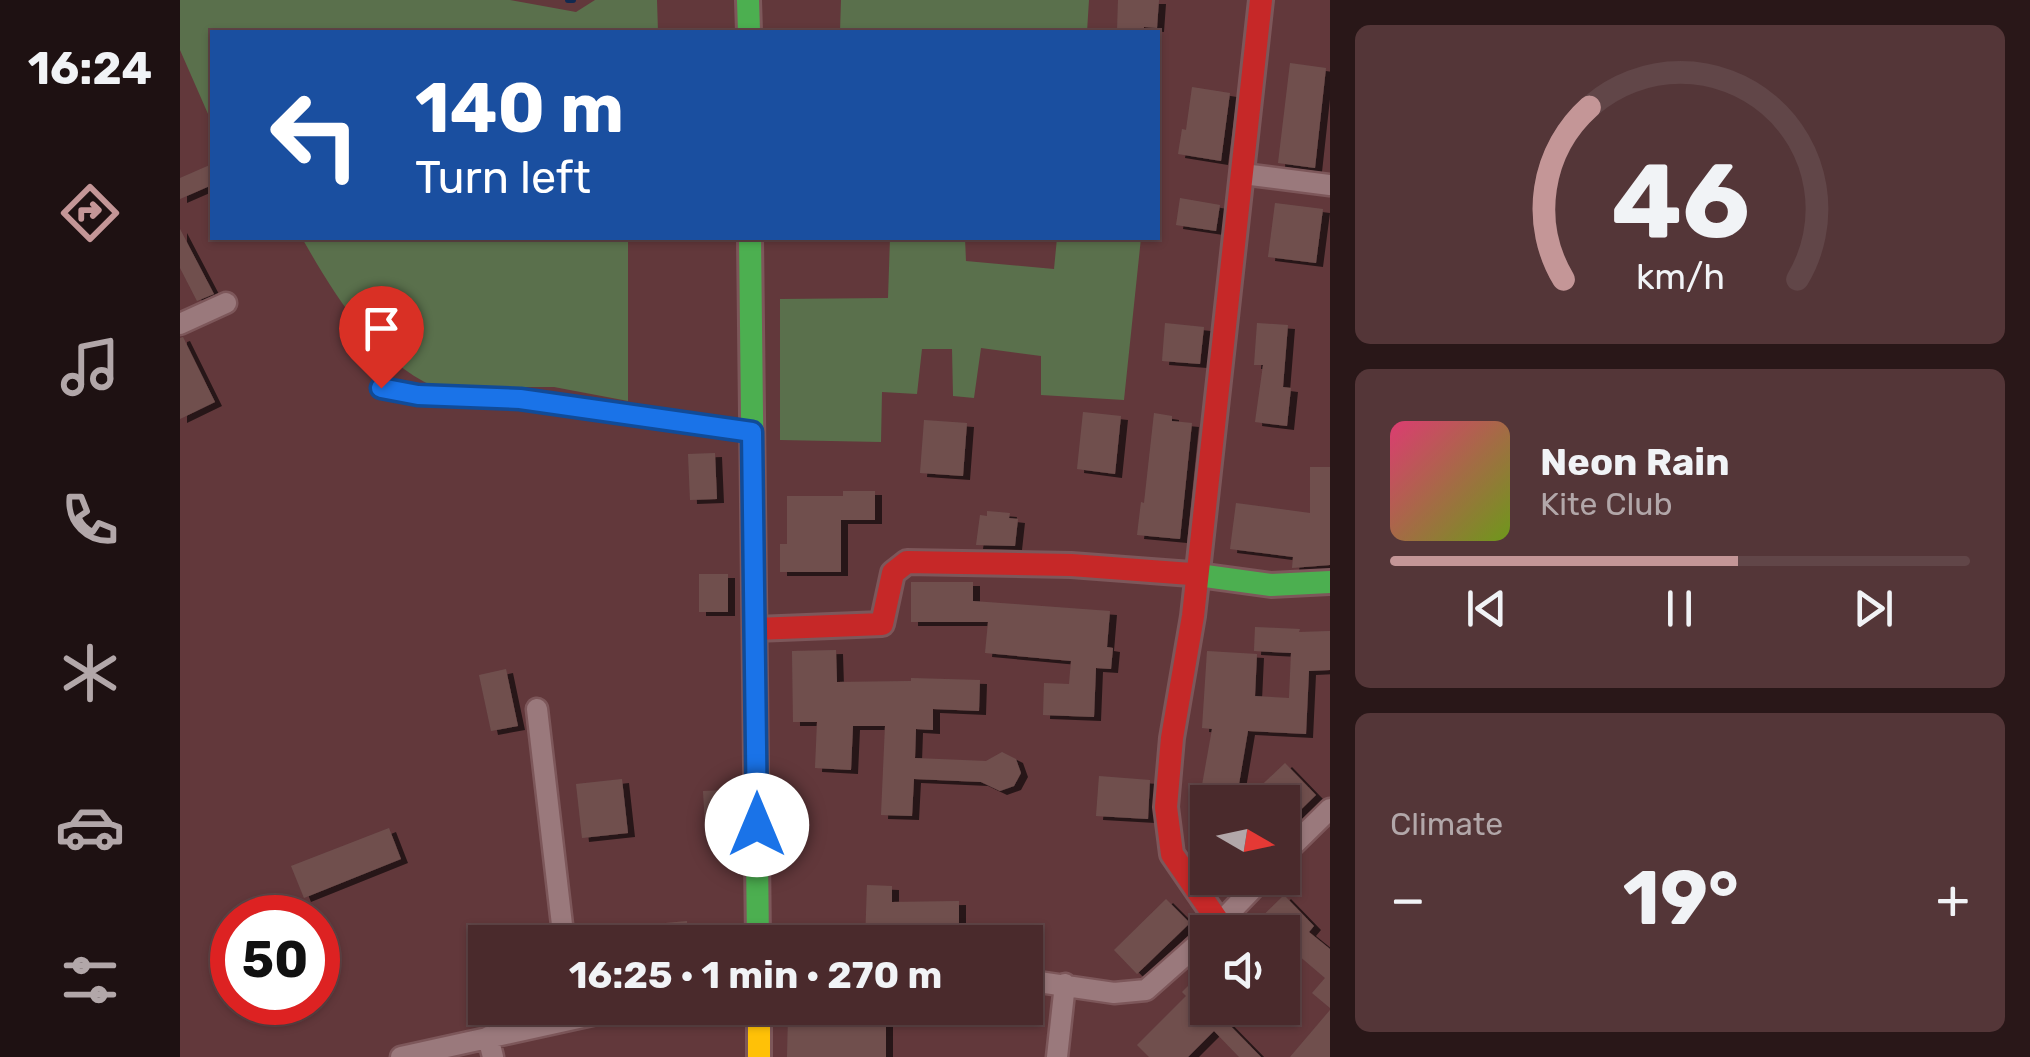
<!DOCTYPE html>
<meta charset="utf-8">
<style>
:root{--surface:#4a2a2c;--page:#543638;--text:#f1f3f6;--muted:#b2a7a9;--line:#614648;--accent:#c49697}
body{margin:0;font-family:Rubik,sans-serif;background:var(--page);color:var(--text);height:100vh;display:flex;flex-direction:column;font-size:38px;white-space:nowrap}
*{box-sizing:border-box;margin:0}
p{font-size:32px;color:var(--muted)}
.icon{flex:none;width:55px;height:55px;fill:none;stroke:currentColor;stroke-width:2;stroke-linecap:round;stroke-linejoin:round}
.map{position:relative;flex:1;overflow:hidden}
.sheet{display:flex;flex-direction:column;gap:25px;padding:25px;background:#291718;width:700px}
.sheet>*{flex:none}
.banner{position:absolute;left:30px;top:30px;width:950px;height:210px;border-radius:0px;box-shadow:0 2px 8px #0004,0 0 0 2px var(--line);background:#1a4fa0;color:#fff;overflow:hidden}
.needle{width:65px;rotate:99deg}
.controls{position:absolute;left:1010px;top:785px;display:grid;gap:20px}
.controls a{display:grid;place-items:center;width:110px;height:110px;border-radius:0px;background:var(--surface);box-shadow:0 2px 8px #0004,0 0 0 2px var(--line);font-size:50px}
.speed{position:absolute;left:30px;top:895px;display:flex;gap:20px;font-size:50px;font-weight:700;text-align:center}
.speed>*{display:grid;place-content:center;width:130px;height:130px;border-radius:50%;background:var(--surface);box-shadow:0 2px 8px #0004,0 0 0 2px var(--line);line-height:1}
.speed .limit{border:15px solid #d22;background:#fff;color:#111}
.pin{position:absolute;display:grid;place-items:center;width:85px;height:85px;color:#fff;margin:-102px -42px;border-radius:50% 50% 50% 0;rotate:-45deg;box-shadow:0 0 10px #0007}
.pin .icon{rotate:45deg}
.me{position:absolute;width:110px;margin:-55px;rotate:0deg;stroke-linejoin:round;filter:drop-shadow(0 0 8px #0008)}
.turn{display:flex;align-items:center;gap:35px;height:210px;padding:0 40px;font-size:45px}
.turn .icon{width:130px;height:130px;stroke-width:2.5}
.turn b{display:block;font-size:70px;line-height:85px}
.big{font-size:75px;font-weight:700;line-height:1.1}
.sheet .widget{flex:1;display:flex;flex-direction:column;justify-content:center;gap:15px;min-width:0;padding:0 35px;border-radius:15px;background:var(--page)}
.sheet .dial{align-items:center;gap:0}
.dial svg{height:260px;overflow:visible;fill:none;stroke:var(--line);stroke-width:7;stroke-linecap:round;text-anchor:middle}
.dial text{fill:var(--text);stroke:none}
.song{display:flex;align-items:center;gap:30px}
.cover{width:120px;height:120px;border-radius:15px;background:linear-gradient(135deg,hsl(340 70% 55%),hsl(80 70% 35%))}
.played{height:10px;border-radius:5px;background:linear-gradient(90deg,var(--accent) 60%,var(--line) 60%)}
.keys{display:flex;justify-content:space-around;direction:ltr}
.heat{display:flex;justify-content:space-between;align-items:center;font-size:55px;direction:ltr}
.trip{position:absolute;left:288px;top:925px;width:575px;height:100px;border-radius:0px;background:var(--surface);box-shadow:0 2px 8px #0004,0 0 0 2px var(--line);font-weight:700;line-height:100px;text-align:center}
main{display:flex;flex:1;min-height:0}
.tab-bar{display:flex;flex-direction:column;width:180px;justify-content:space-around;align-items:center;background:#1e1112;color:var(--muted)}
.tab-bar .icon{width:70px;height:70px}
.tab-bar .active{color:var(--accent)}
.tab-bar b{font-size:45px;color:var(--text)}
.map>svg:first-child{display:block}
</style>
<main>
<nav class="tab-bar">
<b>16:24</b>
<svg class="icon active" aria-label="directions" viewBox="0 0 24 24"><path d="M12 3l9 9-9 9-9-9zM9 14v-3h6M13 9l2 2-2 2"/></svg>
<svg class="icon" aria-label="music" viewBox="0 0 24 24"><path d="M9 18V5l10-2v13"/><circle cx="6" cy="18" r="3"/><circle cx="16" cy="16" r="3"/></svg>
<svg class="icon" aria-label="phone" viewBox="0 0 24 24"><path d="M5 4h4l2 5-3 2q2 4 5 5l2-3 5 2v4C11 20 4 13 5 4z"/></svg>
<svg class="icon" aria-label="climate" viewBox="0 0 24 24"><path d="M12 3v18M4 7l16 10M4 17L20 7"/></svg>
<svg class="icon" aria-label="car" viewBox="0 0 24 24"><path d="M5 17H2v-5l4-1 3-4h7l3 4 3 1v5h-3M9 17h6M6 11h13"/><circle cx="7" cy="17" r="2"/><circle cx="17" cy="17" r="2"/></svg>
<svg class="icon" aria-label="filters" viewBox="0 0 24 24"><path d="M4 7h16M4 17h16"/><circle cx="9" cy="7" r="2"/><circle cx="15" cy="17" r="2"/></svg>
</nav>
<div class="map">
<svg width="1150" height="1057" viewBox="0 0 1150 1057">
<defs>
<filter id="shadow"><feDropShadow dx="7" dy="4" stdDeviation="0" flood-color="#0009"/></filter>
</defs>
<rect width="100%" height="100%" fill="#62383b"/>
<!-- green -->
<path fill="#5a704c" d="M0 0H330L396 12 415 0H477L478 32H32V123L0 50Z
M661 0H909L907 32H660Z
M122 238H448V401L374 387H254C192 357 155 296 122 238Z
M710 238H785L786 261 874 269 877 238H961L944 400 861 395V356L801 348 794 398 773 396 772 349H742L737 394 702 392 701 442 600 440V299L708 298Z"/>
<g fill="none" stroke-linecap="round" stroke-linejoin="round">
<!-- stream -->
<path stroke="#122950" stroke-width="6" d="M388 0H393"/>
</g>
<!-- building -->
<path fill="#6f504e" filter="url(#shadow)" d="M938 0H979L977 28 964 27V32H937Z
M1110 63 1146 68 1135 168 1098 163Z
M1012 87 1050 93 1041 161 998 154 1002 129 1006 130Z
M32 164V185L0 199V178Z
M1000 198 1040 205 1036 231 996 225Z
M1095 203 1143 209 1136 263 1088 257Z
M0 229 34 294 17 301 0 268Z
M985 323 1024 327 1020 364 982 361Z
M1077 323 1108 325 1103 387 1111 388 1107 426 1075 422 1083 365H1074Z
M3 337 35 402 0 419V338Z
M903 412 941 416 935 474 897 469Z
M974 413 992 416V421L1012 423 1000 539 957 535 961 502 964 503Z
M744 420 787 423 783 476 740 473Z
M535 453 537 499 510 500 508 454Z
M1130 467H1150V565L1112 568 1113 557 1050 549 1056 503 1130 513Z
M663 491H695V520H661V572H600V544H607V496H663Z
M807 511 830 513 829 518 838 519 835 546 796 545 800 515 807 516Z
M519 574H548V612H519Z
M731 582H793V601L930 611 927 647 933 648 931 669 916 668 914 717 863 715 864 683 889 684 891 661 805 653 808 622H731Z
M1075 627 1120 629 1119 632 1150 631V670L1129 671 1126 734 1068 731 1056 802H1019L1032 729 1022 728 1027 651 1077 654 1075 696 1109 698 1111 653 1074 651Z
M656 650 657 682 731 681V678L800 680 799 711 753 709V730L736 729 735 758 806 761 822 752 836 759 841 773 834 786 820 791 801 782 734 779 732 816 701 815 705 726H673L671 770 635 768 637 722H613L612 651Z
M326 669 338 726 311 731 299 675Z
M1105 763 1136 795 1102 828V802H1064Z
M919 776 970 780 968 819 916 816Z
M442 779 448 833 402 838 396 784Z
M546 790 548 825 525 826 523 791Z
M209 828 221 859 124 898 111 866Z
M687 885 712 886V902L779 901V927L710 928V942H685Z
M1104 895 1134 926 1129 932 1150 949V1008L1132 993 1145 978 1111 949 1102 958V932H1066Z
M986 899 1010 923 957 974 934 950Z
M507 921 508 942H486L485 923Z
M1028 966V1008H1033L1081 1057H1059L1034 1031 1008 1057H969L957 1045 1006 996 1002 992Z
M1150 1010V1057H1110Z
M706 1013V1057H607L608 1018 660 1019V1014Z"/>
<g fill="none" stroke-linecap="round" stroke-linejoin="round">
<defs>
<path id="lane" d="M201 388 239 395 341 399 572 432"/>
<path id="street" d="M1063 174 1150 185
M0 324 46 303
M357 709 384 942
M1102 856 1150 809
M1032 931 1083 878
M845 980 934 993 966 990 1028 935
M308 1037 313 1057
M221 1057 444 1008
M877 1057 885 984"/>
<path id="fast" d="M568 0 569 32
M570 238 578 942
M1011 574 1091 585 1150 582"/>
<path id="slow" d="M579 1008V1057"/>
<path id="jam" d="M575 629 702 624 713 573 727 562 891 565 1011 574
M1040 924 992 854 986 807 992 738 1013 616 1081 0"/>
</defs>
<!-- lane casing -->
<use href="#lane" stroke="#7d575a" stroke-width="15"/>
<!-- street casing -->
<use href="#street" stroke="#7d575a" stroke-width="25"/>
<!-- fast casing -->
<use href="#fast" stroke="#7d575a" stroke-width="28"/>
<!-- slow casing -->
<use href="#slow" stroke="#7d575a" stroke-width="28"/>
<!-- jam casing -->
<use href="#jam" stroke="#7d575a" stroke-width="28"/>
<!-- lane -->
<use href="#lane" stroke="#9a797c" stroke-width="10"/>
<!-- street -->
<use href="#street" stroke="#9a797c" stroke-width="20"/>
<!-- fast -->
<use href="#fast" stroke="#4caf50" stroke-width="22"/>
<!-- slow -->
<use href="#slow" stroke="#ffc107" stroke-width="22"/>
<!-- jam -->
<use href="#jam" stroke="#c62828" stroke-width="22"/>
</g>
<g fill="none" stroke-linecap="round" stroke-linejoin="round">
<defs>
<path id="route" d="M201 388 238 395 340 399 572 432 577 825"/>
</defs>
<!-- route casing -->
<use href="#route" stroke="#114b97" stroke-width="25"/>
<!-- route -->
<use href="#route" stroke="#1a73e8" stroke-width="18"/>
</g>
</svg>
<div class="controls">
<a><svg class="needle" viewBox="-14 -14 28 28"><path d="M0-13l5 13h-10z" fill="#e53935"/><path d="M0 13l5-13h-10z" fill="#b2a7a9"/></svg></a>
<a><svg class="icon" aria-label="sound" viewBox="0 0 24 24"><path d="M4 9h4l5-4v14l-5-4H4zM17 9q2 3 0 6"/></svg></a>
</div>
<div class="speed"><div class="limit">50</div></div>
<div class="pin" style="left:201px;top:388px;background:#d93025"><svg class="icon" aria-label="arrive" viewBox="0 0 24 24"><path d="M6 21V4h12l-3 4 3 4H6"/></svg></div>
<svg class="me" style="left:577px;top:825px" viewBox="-20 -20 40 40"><circle r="19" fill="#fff"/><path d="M0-13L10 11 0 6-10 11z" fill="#1a73e8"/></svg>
<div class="trip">16:25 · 1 min · 270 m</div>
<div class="banner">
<div class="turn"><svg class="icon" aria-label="left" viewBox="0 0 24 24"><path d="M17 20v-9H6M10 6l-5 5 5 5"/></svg><div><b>140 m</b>Turn left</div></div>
</div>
</div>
<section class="sheet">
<div class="widget dial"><svg viewBox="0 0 100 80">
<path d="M14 69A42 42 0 1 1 86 69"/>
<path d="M14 69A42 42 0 0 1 22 16" stroke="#c49697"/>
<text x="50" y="56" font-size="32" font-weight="700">46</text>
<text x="50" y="72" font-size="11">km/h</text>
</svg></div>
<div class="widget">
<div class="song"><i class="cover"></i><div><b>Neon Rain</b><p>Kite Club</p></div></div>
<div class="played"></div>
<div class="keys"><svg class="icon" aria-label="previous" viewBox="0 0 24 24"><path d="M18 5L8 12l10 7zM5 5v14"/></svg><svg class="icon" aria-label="pause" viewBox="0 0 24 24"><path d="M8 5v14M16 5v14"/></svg><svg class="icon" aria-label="next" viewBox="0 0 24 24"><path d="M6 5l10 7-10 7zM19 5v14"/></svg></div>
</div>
<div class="widget"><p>Climate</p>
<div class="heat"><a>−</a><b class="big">19°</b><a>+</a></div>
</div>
</section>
</main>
